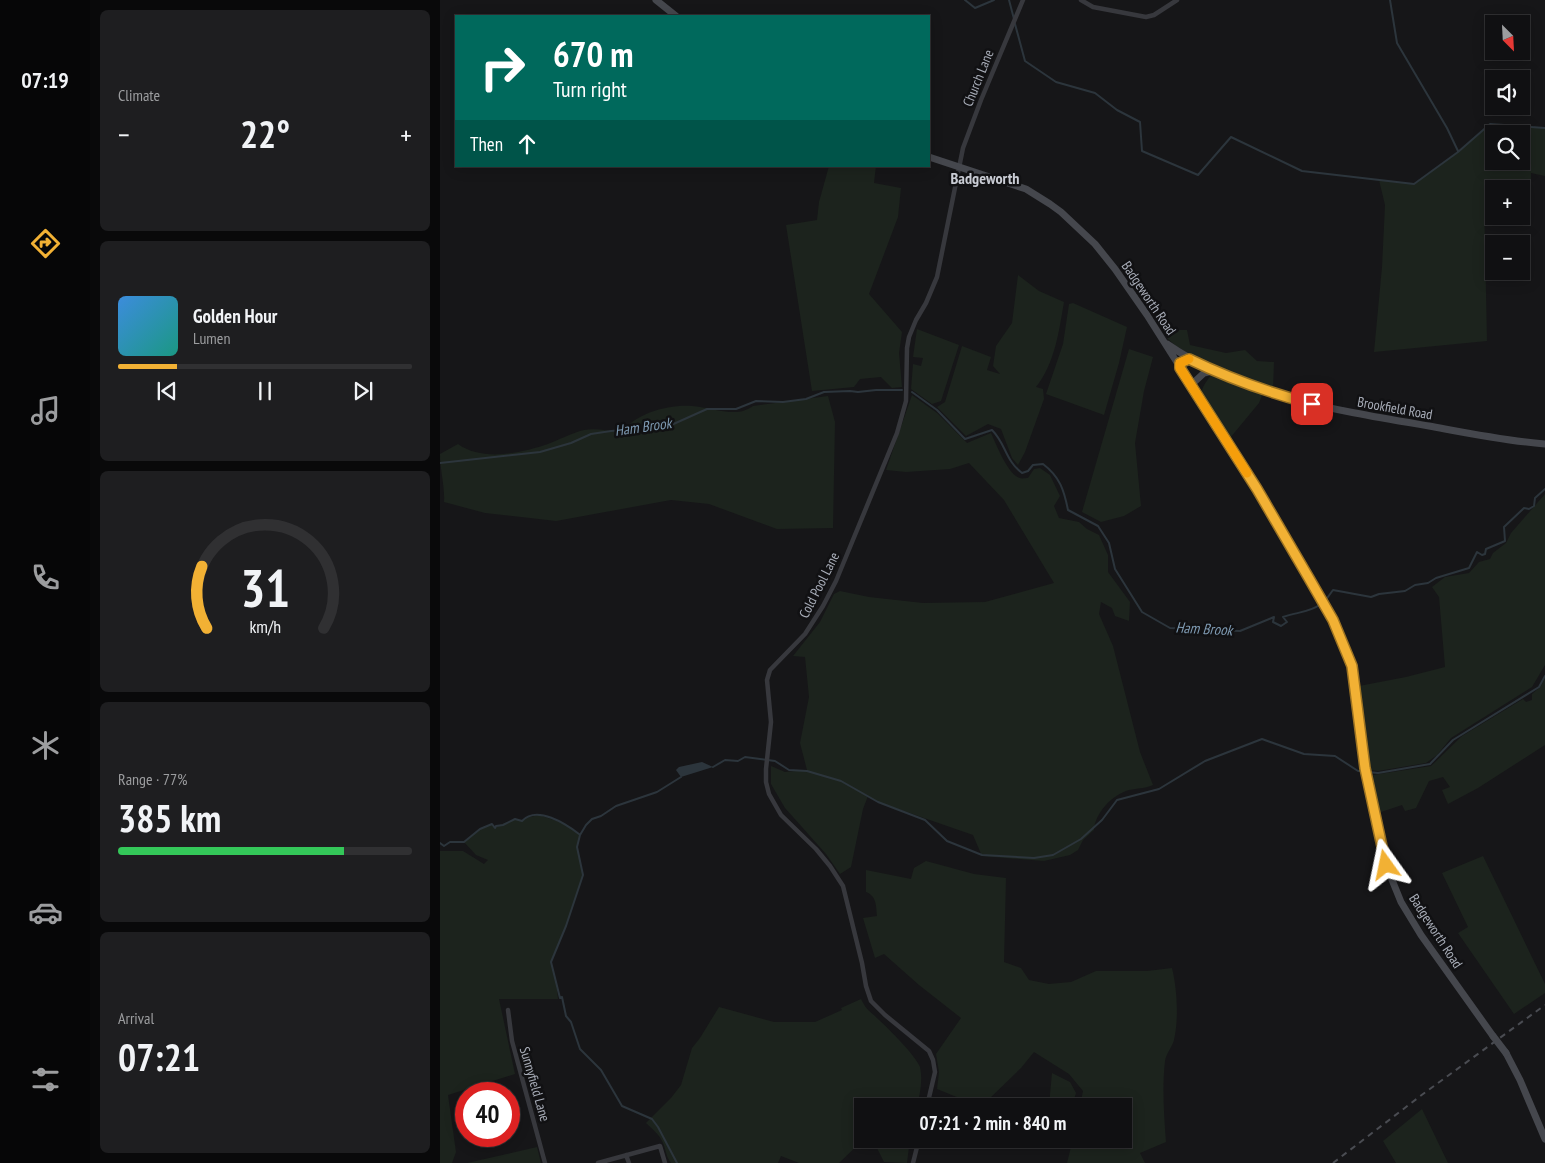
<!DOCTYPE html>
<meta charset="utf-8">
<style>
:root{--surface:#101012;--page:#1e1e20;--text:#f1f3f6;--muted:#9c9d9f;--line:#303032;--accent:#f2b134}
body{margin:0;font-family:"PT Sans Narrow",sans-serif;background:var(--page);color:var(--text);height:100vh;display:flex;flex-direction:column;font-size:19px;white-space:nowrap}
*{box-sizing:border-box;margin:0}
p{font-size:16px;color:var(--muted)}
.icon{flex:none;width:28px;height:28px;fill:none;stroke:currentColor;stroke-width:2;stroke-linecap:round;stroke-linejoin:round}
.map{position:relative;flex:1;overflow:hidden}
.drawer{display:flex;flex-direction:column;gap:10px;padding:10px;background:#09090a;width:350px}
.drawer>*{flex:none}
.top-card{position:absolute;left:15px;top:15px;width:475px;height:152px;border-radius:0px;box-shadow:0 2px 12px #0003,0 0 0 1px var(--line);background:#00695c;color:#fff;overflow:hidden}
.needle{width:32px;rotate:156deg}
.buttons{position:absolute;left:1045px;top:15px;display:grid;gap:10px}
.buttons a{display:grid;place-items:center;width:45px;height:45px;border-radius:0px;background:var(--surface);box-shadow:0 2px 12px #0003,0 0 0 1px var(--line);font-size:25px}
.speed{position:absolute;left:15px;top:1082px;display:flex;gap:10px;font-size:25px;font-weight:700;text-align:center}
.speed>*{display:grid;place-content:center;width:65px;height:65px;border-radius:50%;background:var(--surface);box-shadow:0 2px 12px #0003,0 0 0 1px var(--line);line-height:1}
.speed .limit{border:8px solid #d22;background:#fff;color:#111}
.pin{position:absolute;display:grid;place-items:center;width:42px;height:42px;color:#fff;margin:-21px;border-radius:10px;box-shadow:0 2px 8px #0006}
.me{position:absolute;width:55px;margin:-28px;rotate:348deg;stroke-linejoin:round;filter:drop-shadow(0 0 4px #0008)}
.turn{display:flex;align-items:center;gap:18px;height:105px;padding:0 15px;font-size:22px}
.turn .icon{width:65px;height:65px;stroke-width:2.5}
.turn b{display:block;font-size:35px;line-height:42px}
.then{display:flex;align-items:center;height:48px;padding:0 15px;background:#0003;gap:10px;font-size:19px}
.big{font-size:38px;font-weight:600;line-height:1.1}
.drawer .widget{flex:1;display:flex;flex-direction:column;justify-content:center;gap:8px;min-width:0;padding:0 18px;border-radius:8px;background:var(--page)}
.drawer .dial{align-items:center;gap:0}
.dial svg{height:130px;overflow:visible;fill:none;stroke:var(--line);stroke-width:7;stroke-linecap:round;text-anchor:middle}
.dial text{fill:var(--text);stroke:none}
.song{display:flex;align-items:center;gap:15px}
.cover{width:60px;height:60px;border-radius:8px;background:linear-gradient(135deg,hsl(210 70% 55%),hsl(170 70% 35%))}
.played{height:5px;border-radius:2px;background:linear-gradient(90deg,var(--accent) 20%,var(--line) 20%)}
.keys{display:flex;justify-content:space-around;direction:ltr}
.heat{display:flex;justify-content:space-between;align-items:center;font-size:28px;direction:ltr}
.charge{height:8px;border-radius:4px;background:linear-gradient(90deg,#34c759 77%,var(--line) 0)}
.trip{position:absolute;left:414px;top:1098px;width:278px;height:50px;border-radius:0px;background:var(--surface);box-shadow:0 2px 12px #0003,0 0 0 1px var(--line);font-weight:600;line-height:50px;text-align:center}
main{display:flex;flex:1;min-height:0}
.tabs{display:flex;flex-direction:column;width:90px;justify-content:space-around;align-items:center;background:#060607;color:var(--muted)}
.tabs .icon{width:35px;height:35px}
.tabs .active{color:var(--accent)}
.tabs b{font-size:22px;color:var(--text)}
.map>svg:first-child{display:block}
</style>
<main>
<nav class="tabs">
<b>07:19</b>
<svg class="icon active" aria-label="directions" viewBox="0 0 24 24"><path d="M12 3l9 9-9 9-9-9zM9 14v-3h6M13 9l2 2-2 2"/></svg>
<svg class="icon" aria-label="music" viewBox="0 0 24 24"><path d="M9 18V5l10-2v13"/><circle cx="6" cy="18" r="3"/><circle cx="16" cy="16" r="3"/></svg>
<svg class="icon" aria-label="phone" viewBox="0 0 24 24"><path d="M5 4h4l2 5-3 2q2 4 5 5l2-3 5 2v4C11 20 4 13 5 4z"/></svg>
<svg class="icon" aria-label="climate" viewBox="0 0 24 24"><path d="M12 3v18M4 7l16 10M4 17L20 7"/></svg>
<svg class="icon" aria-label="car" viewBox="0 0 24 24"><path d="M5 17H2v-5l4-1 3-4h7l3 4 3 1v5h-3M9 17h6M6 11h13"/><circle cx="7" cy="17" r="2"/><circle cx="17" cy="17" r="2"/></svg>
<svg class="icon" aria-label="filters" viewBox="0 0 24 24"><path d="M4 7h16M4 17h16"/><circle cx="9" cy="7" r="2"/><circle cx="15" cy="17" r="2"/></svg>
</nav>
<section class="drawer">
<div class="widget"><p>Climate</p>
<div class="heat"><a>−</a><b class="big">22°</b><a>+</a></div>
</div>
<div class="widget">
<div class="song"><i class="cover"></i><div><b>Golden Hour</b><p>Lumen</p></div></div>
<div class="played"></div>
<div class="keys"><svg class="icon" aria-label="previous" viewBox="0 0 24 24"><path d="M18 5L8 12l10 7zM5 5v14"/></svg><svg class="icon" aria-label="pause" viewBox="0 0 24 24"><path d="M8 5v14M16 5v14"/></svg><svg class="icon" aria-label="next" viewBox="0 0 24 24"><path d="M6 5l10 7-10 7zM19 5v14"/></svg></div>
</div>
<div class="widget dial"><svg viewBox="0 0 100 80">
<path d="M14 69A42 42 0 1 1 86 69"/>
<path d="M14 69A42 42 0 0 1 11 31" stroke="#f2b134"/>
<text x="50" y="56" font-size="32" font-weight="700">31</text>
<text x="50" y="72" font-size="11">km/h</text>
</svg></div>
<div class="widget"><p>Range · 77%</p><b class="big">385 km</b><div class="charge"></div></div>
<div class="widget"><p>Arrival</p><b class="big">07:21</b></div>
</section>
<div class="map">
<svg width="1105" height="1163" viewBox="0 0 1105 1163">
<rect width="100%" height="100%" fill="#161618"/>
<!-- green -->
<path fill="#1c231d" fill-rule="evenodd" d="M1050 124 1105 128V176L1091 173V196L1081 195V189H1054V193L1044 195 1047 341 934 352 942 267 945 205 939 180 974 184 1018 152ZM1054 134H1081V161H1054Z
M389 166H436L434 183 461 188 458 217 429 294 462 332 459 353 462 387 452 388 441 377 420 379 414 387 372 391 346 225 377 220 379 202Z
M578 275 599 291 624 302C619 331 615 363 596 387L603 389 604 399 585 452 578 465 572 458 561 429 548 424 526 436 497 407 505 402 522 346 551 357 547 370 560 374 553 366 556 346 572 323Z
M633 303 687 327 679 363 664 415 606 394 623 344 629 304Z
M477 329 519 345 501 401 492 404 471 389 473 364 481 366 483 358 473 357Z
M738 330H747L750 345 786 353 805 350 817 361 834 362 833 390 825 388 819 403 790 438C784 430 759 399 762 390 764 383 771 376 775 369L736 346 727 338Z
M689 349 713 357 704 391 695 443 701 506 684 516 661 522 642 512Z
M472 395 497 413 527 443 551 433C556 444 568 475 580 478 581 479 586 478 588 478L594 469 600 468 610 475 620 496 614 506 619 518 639 522 647 529 659 535 668 555V572L690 602 689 621 675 616 672 608 661 602 659 614 673 646 700 752 713 785C704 789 698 788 689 790 672 795 655 813 654 830L643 840 638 850 630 855 604 861 542 856 533 835 438 802 428 796 423 809 411 867 400 874 386 854 345 808 331 784V766L345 772 367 770 360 743 369 697 365 657 353 656 380 622 394 594 400 591 429 597 483 603 545 602 614 583 564 500 529 463 510 469 466 472 446 470Z
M388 396 395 422 393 528 337 529 269 504 231 500 116 521 45 513 4 502C5 486 0 471 0 454L18 444C43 462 81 453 108 444 119 440 131 433 144 430 157 428 168 431 182 433 194 413 230 404 252 406 266 407 290 415 303 411 306 410 310 408 313 406Z
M1105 494V665L1092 687 1011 738 997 755 986 763 938 771 931 770 927 755 919 686 966 677 1005 667 999 597 992 587 1005 577 1029 573 1039 562 1050 559 1053 553 1066 543 1071 533Z
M1105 678V745L1038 788 1008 804 1002 790 1010 787 1003 777 989 781 976 808 965 811 962 805 938 813 933 775 991 766 1022 736 1083 699 1086 702 1092 700V694L1100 687Z
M99 815 126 824 140 835 137 847 143 875 126 926 111 962 116 979 118 999H59L75 1074 8 1095 16 1152 12 1163H0V851H23L44 864 48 860 36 855 24 842C33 835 40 828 52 824L55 827 75 819 82 821 85 818Z
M1043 856 1105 984V993L1074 1014 1018 933 1028 927 1002 873Z
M486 861 534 874 566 878 564 962 581 968 589 980 609 984 631 982 656 971H707L732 968C737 989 739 1018 734 1040 732 1047 726 1054 725 1061 722 1088 724 1115 726 1142L700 1153 705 1163H627L633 1139H682V1106H640L643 1091 629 1074 594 1052 581 1068 549 1099 537 1101 524 1100 497 1089 499 1072 496 1054 521 1018 479 985 444 954 435 958 423 918 437 916C436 907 437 896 426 892V870L471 879 474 868Z
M421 999C427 1011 429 1010 438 1019 448 1028 476 1056 480 1067 483 1080 480 1094 477 1106H422L424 1139 399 1163H359L341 1156 338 1163H231C226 1157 226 1150 223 1143 220 1135 212 1129 206 1123L231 1098 241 1085 252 1048 260 1038 279 1007 334 1022H375L402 1010 401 1008Z
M612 1073 630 1082 636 1093 632 1106H609Z
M982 1109 1008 1163H956L943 1141Z
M427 1139H470L467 1163 444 1162 435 1144Z
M97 1147 101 1163H27Z"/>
<!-- water -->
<path fill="#2c353c" d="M262 762 273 767 241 777 236 770 239 767Z"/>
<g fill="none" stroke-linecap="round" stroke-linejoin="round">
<!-- stream -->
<path stroke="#2c353c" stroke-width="2" d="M525 0 535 8 554 0
M569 0 574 19
M950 0 957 43 1007 128 1018 151
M575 24 585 61 616 82 655 93 677 110 700 122 702 151 758 175 791 137 862 171 974 184 1018 152 1050 124 1105 128
M472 392 497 410 525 439 552 430C566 444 565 460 582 473L588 471 593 465 603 464C620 477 624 490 628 510L658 526 669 543 675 569 702 612 730 628 800 631 834 617 833 622 841 626 847 622 843 617C856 612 869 613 881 604
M0 463 100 452 131 443 151 434 171 431 229 426 267 409H296L316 401 343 402 366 399 384 392 410 391 418 392 436 390H462
M885 601 893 590 931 597 939 594 965 591 975 585 988 583 996 578 1029 568 1037 552 1042 555 1045 554 1046 549 1065 541 1064 527 1084 508 1089 509 1094 506 1095 498 1105 489
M273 767 285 760 298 761 305 757 335 761 349 770 367 771 401 781 438 802 485 820 507 841 542 855 594 858 613 855 641 839 662 820 677 800 719 789 765 761 822 739 864 754 895 756 918 771H923
M928 772 938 773 990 764 1013 740 1099 687 1105 676
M0 843 4 846 10 842H24L40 829 52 824 55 828 56 826 63 825 75 819 82 821C97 805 126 824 139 834
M237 1163 218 1127 212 1119 182 1106 161 1070 140 1049 131 1022 126 1016 122 997 120 998 111 962 126 926 143 875 137 847 140 835 146 825 152 819 161 816 176 806 217 792 241 777"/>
<!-- street -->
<path stroke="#37383d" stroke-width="4.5" d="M641 0 653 7 706 17 714 15 737 0
M68 1010 72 1041 105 1163
M487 1106 495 1072 493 1060 489 1051 445 1015 431 1001 426 986 422 963 403 886 390 866 376 849 341 815 329 794 326 782V769L331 722 327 680 330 670 365 634 383 606 396 581 457 433 466 401 467 348 469 337 476 320 486 303 497 277 523 148 541 100 583 0
M186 1155 189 1163
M158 1163 220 1146 225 1163
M473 1163 479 1139"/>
<!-- secondary -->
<path stroke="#45474d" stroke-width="7" d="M216 0 236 16
M489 157 586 189 610 204 621 212 655 244 675 269 707 315 817 489 893 620 912 666 925 768 946 865 961 902 981 935 1053 1036
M727 344C802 396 900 411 989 426 1027 433 1066 441 1105 444
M751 385 764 373 772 371
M1066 1053 1080 1080 1105 1139"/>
<!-- rail -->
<path stroke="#4a4c52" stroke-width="2" stroke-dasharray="6 5" stroke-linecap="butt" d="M893 1163 983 1094 1105 1005"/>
<!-- secondary-bridge -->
<path stroke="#45474d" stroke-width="7" d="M1053 1036 1066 1053"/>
</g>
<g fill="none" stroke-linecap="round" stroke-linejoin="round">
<defs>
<path id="route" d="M872 404C830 393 788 378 749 359L740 363V368L817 489 870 580 893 620 912 666 925 768 946 865"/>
</defs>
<!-- route casing -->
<use href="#route" stroke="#9d7322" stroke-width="12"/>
<!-- route -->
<use href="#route" stroke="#f2b134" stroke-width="9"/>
<!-- slow -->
<path stroke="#f59e0b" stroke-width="9" d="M749 359 740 363V368L807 473"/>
</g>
<g text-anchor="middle" stroke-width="5" stroke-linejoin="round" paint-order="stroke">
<!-- street labels -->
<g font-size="14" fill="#a8adb8" stroke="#111113">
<text transform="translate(538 78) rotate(-68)" y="5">Church Lane</text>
<text transform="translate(709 298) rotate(56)" y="5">Badgeworth Road</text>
<text transform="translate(955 408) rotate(10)" y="5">Brookfield Road</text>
<text transform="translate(379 585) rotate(-63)" y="5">Cold Pool Lane</text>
<text transform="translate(996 931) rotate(57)" y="5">Badgeworth Road</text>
<text transform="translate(95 1084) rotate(74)" y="5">Sunnyfield Lane</text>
</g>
<!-- water labels -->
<g font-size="15" font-style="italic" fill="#7f9bb3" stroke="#111113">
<text transform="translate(203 427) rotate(-8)" y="5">Ham Brook</text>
<text transform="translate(764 629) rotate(3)" y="5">Ham Brook</text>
</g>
<!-- quarter labels -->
<g font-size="16" font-weight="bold" fill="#c9ccd4" stroke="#111113">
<text x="545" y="184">Badgeworth</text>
</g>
</g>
</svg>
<div class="buttons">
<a><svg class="needle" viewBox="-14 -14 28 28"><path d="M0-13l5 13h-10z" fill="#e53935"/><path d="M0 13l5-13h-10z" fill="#9c9d9f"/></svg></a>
<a><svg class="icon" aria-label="sound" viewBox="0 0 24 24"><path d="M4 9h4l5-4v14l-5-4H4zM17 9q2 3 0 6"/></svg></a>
<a><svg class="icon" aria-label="search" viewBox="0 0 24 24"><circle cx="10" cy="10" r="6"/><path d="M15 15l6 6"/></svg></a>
<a>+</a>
<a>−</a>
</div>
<div class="speed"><div class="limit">40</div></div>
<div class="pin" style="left:872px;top:404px;background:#d93025"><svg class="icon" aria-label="arrive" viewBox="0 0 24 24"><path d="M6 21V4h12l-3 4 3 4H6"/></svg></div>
<svg class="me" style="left:946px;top:865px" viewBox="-20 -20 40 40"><path d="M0-17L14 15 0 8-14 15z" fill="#f2b134" stroke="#fff" stroke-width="4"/></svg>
<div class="trip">07:21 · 2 min · 840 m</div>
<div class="top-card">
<div class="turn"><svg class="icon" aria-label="right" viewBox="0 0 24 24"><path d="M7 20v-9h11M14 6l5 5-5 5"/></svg><div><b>670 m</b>Turn right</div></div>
<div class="then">Then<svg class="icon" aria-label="ahead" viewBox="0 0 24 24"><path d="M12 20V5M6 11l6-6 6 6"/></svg></div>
</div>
</div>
</main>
